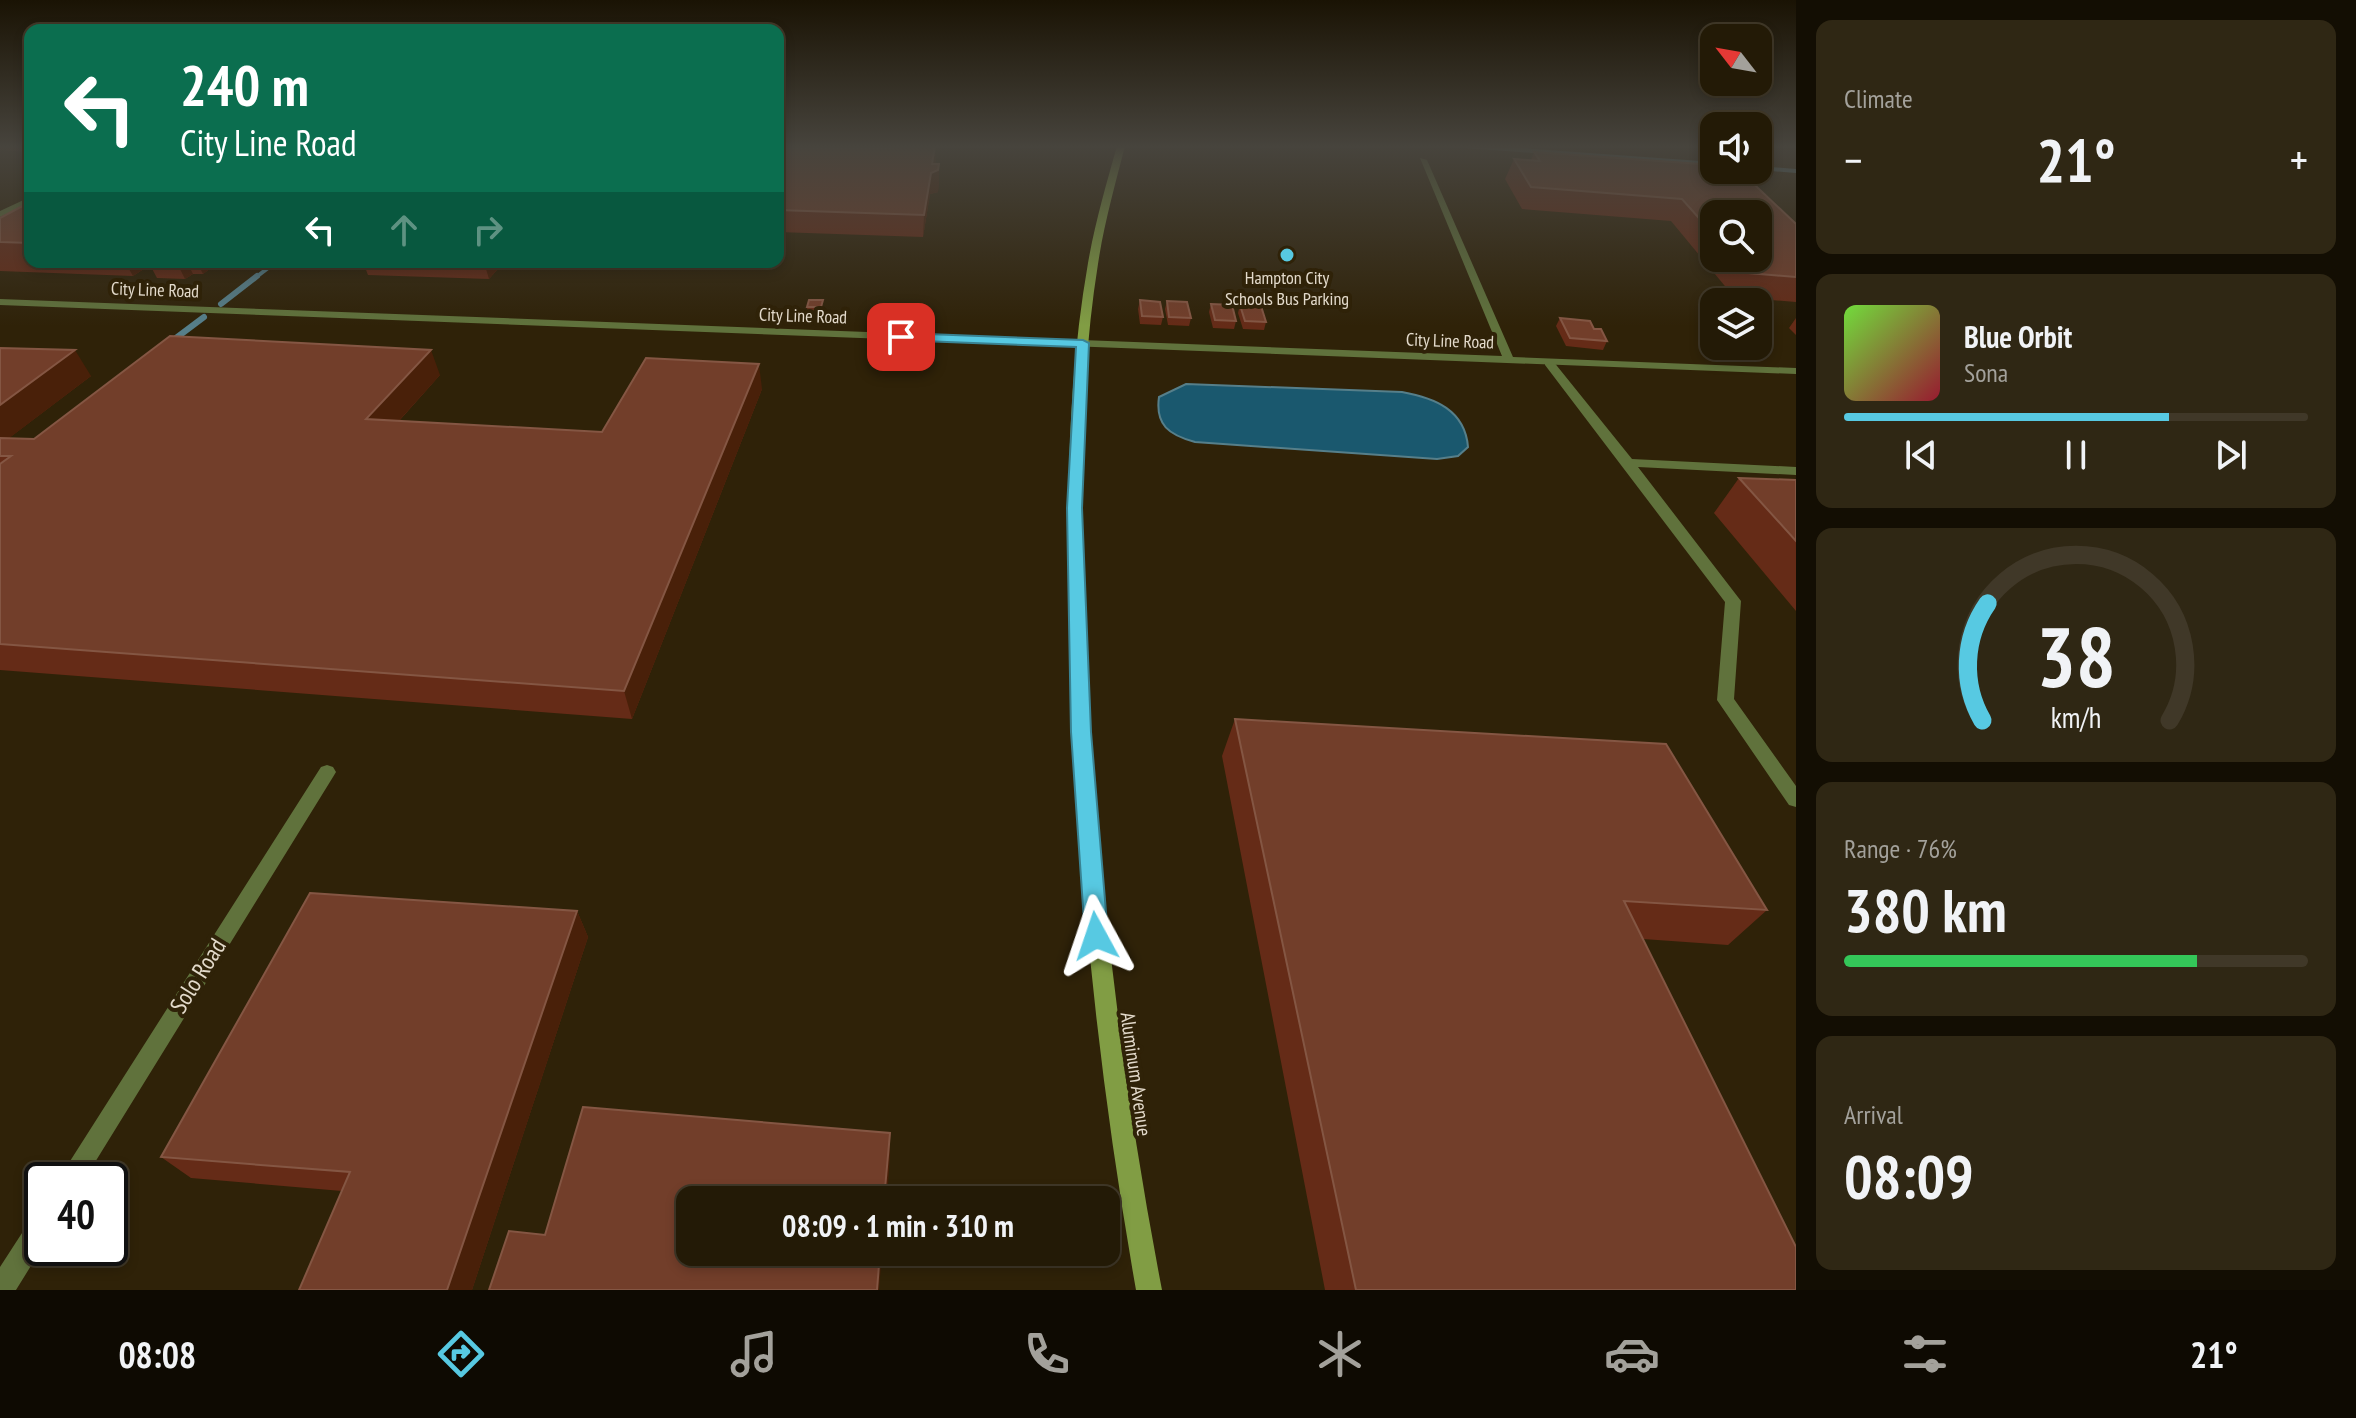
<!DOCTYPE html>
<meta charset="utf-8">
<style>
:root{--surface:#231a06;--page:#2f2714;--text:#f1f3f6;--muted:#a3a19b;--line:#403828;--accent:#57c9e2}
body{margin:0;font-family:"PT Sans Narrow",sans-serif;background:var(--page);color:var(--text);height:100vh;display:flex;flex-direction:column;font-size:30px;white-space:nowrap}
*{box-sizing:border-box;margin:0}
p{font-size:26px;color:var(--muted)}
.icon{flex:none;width:44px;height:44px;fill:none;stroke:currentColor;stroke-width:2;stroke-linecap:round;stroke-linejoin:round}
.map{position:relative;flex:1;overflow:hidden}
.sheet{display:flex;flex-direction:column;gap:20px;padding:20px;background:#130e03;width:560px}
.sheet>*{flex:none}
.top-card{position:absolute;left:24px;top:24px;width:760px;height:244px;border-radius:16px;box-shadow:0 4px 12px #0003,0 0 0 2px var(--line);background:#0b6e4f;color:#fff;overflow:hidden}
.needle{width:52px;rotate:301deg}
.controls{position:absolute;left:1700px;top:24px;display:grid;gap:16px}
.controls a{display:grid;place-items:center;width:72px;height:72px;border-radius:16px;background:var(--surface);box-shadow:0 4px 12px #0003,0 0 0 2px var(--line);font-size:40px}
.speed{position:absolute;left:24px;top:1162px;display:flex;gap:16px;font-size:40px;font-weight:700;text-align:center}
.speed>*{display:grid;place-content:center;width:104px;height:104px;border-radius:50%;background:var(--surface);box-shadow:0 4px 12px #0003,0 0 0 2px var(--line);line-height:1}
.speed .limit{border:4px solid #111;border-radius:12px;background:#fff;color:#111}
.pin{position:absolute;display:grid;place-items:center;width:68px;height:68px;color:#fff;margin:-34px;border-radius:16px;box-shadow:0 4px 12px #0006}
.me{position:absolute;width:88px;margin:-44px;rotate:355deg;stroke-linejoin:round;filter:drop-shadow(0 0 6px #0008)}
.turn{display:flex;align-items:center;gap:28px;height:168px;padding:0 24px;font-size:36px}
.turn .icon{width:104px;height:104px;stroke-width:2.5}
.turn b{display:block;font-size:56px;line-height:68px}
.lanes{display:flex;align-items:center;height:76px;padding:0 24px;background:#0003;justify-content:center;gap:40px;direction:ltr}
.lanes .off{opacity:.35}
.big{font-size:60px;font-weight:600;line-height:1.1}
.sheet .card{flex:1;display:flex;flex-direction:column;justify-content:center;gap:12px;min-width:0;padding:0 28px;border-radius:16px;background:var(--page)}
.sheet .dial{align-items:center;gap:0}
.dial svg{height:208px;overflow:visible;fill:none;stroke:var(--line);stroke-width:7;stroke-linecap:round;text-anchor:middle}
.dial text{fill:var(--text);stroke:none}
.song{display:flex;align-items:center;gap:24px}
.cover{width:96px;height:96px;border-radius:12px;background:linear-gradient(135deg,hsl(100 70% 55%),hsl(350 70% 35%))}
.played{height:8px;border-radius:4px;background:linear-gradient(90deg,var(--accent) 70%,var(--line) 70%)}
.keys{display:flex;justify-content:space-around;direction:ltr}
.heat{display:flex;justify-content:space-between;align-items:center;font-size:44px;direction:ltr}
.charge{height:12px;border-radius:6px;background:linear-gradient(90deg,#34c759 76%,var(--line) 0)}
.trip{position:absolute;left:676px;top:1186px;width:444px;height:80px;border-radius:16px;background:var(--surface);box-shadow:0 4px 12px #0003,0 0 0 2px var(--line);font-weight:600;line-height:80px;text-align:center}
.tab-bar{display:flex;height:128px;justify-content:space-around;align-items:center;background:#0e0a02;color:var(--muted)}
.tab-bar .icon{width:56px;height:56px}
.tab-bar .active{color:var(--accent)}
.tab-bar b{font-size:36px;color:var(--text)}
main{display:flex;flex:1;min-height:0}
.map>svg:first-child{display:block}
</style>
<main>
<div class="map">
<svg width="1796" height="1290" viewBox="0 0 1796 1290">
<rect width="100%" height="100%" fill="#2f2208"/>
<!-- water -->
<path fill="#1a586e" stroke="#567f8a" stroke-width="2" d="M1186 384 1402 392C1435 398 1465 410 1468 447L1458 456 1437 459 1195 442C1169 435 1155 425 1159 397Z"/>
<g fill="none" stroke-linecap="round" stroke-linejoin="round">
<!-- stream-far1 -->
<path stroke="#567f8a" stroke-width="4" d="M1465 146 1714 164
M1758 168 1796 171
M255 278 276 262"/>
<!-- stream -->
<path stroke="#567f8a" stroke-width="6" d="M221 304 257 276
M172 341 204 317"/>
<!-- lane -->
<path fill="#60723c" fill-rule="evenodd" d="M30 197V203L0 217V211Z
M1545 361H1553L1632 459 1796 467V475L1638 467 1741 601 1734 699 1796 786V807L1789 805 1717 700 1725 602 1545 365Z"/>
<!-- street -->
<path fill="#60723c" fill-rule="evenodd" d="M1420 158 1427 160 1513 357 1796 368V374L0 305V299L1502 356Z
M327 765 333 767 336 772 333 777 84 1180H58L321 767Z
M42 1212V1248L16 1290H0V1267L33 1216Z"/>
<!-- secondary -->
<path fill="#819d44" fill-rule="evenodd" d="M1117 146H1125C1115 185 1104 224 1098 264 1077 395 1082 529 1087 661 1097 873 1122 1082 1162 1290H1136C1099 1081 1077 872 1071 660 1067 528 1065 394 1088 263 1095 223 1106 185 1117 146Z"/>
</g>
<!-- wall -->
<path fill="#652b17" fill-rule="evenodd" d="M0 146H30V152L0 150Z
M1534 152 1796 224V302L1734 297 1671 221 1522 209 1505 179 1514 159 1531 160ZM1714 214 1758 258H1714Z
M778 153 936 160 935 164H939L938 192 930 194 923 237 778 232Z
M30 190V262H208L211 268 203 274H193L185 279 157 278 150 265 133 276 0 271V218L27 203 22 194Z
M363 262H504L489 279 368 275Z
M1140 300 1163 317 1161 325 1140 324 1138 309Z
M1167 301 1191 318 1189 326 1168 325 1165 309Z
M1211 304 1236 321 1234 329 1213 328 1209 312Z
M1240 305 1266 322 1264 330 1243 329 1238 313Z
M807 307 824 308 822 316 808 315Z
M1560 318 1594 329 1607 341 1603 350 1566 346 1556 326Z
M1796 318V335L1789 328Z
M0 348 91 376 9 438 34 439 440 375 399 421 602 432 762 389 632 719 0 670Z
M1739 478 1796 480V611L1714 513Z
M1235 719 1767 910 1728 945 1643 939 1796 1290H1325L1222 756Z
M577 911 588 937 472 1290H299L342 1191 191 1178 161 1157Z"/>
<!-- shaded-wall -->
<path fill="#492009" d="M935 146 936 160 934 172 939 164V185L938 192 930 194 923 237 924 215Z
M125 262H150V265L133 276Z
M179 262H187L193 274 185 279 177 263Z
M197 262H208L211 268 203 274Z
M484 262H504L489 279Z
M75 350 91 376 0 445V405Z
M431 350 440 375 377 445 366 419Z
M759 364 762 389 632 719 624 691Z
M577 911 588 937 472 1290H447Z
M890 1133V1155L887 1200H884Z
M880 1252H882L879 1290H877Z"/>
<!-- building -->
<path fill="#723e2a" stroke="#845643" stroke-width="2" d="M894 146H935L932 164H939L938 170 931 173 924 215 778 210V153L780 149 893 148Z
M1534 152 1714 165V170H1739L1796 224V277L1748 273 1735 258H1758V214H1714V235L1682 199 1531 187 1514 159 1540 161Z
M30 202V243L0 242V218Z
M149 262H179L177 263Z
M809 300H823L821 307H807Z
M1140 300 1160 302 1163 317 1142 316Z
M1167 301 1187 302 1191 318 1169 317Z
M1211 304 1232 305 1236 321 1215 320Z
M1240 305 1261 306 1266 322 1245 321Z
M1560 318 1590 321 1594 329H1601L1607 341 1570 338Z
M170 336 431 350 366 419 602 432 646 358 759 364 624 691 0 644V464L11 456H0V438L34 439Z
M0 348 75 350 0 405Z
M1739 478 1796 480V541Z
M1235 719 1666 744 1767 910 1624 901 1796 1247V1290H1356Z
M310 893 577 911 447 1290H299L350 1172 161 1157Z
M583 1107 890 1133 884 1200H690V1252H880L877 1290H489L509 1231 545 1235Z"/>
<!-- sky -->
<linearGradient id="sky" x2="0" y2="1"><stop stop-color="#1a1304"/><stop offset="0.45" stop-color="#47443d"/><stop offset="1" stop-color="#47443d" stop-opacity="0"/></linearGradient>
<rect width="1796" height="326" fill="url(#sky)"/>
<!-- route -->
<path fill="#57c9e2" stroke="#398393" stroke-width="2" d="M901 333 1083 340 1089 343 1082 508 1091 732 1108 936 1105 943 1096 946 1088 943 1085 936 1071 732 1067 508 1076 347 896 340V335Z"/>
<!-- markers -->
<circle fill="#57c9e2" stroke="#2f2208" stroke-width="3" cx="1287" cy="255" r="8"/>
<g text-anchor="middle" stroke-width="8" stroke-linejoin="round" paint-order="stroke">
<!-- far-poi labels -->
<g font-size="18" fill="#e3dacb" stroke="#2f2208">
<text x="1287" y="284">Hampton City<tspan x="1287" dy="21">Schools Bus Parking</tspan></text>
</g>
<!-- far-street labels -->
<g font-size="18" fill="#e3dacb" stroke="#2f2208">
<text transform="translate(155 290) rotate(2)" y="6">City Line Road</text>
<text transform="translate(803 316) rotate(2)" y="6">City Line Road</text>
<text transform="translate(1450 341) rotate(2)" y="6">City Line Road</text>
</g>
<!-- street labels -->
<g font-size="20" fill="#e3dacb" stroke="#2f2208">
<text transform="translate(1136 1074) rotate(82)" y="7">Aluminum Avenue</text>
</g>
<!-- near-street labels -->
<g font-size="24" fill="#e3dacb" stroke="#2f2208">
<text transform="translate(198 976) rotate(-58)" y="8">Solo Road</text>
</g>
</g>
</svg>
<div class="controls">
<a><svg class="needle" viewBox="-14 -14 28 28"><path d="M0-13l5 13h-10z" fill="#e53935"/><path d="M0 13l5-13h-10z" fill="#a3a19b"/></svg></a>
<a><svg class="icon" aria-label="sound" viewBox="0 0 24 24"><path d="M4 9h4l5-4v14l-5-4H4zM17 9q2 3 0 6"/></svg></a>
<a><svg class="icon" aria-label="search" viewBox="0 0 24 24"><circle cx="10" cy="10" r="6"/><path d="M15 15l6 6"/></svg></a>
<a><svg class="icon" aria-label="layers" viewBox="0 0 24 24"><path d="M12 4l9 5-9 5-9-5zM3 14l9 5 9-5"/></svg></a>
</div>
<div class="speed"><div class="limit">40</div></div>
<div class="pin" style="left:901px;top:337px;background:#d93025"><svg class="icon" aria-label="arrive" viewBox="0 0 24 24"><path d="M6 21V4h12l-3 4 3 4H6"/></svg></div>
<svg class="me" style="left:1096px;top:936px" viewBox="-20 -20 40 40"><path d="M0-17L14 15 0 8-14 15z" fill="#57c9e2" stroke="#fff" stroke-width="4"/></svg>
<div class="trip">08:09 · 1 min · 310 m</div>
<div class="top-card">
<div class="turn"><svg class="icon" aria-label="left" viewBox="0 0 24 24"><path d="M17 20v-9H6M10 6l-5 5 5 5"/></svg><div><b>240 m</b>City Line Road</div></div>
<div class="lanes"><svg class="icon" aria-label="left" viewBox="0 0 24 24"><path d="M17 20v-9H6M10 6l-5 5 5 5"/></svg><svg class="icon off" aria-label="ahead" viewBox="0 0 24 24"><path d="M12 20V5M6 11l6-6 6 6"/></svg><svg class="icon off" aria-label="right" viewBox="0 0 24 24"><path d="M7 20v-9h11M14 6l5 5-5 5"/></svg></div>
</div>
</div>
<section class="sheet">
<div class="card"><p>Climate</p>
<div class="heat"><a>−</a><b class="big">21°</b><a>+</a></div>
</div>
<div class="card">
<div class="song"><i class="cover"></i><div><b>Blue Orbit</b><p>Sona</p></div></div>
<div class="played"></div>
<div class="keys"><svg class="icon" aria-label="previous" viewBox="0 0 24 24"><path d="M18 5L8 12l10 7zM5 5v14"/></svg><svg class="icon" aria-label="pause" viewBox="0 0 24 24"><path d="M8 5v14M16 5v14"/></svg><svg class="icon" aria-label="next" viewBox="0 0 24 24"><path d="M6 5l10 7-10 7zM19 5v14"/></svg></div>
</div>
<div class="card dial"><svg viewBox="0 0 100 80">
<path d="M14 69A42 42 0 1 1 86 69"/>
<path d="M14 69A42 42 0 0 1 16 24" stroke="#57c9e2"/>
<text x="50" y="56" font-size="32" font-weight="700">38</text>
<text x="50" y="72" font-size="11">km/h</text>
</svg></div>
<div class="card"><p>Range · 76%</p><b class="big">380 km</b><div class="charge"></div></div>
<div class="card"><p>Arrival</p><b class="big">08:09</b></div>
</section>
</main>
<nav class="tab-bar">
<b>08:08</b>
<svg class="icon active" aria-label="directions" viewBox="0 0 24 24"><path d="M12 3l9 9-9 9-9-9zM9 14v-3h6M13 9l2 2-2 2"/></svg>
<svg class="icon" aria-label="music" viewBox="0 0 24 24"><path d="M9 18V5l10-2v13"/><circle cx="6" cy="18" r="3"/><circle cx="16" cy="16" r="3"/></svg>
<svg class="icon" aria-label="phone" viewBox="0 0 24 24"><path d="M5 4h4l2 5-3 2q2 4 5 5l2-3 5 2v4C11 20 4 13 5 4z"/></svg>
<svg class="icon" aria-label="climate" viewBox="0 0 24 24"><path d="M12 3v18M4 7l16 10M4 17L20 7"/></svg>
<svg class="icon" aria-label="car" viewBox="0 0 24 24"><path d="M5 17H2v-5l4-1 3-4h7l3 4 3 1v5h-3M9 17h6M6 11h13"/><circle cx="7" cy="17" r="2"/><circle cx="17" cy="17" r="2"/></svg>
<svg class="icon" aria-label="filters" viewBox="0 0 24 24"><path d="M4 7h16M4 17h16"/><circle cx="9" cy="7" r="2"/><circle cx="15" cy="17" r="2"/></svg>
<b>21°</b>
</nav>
